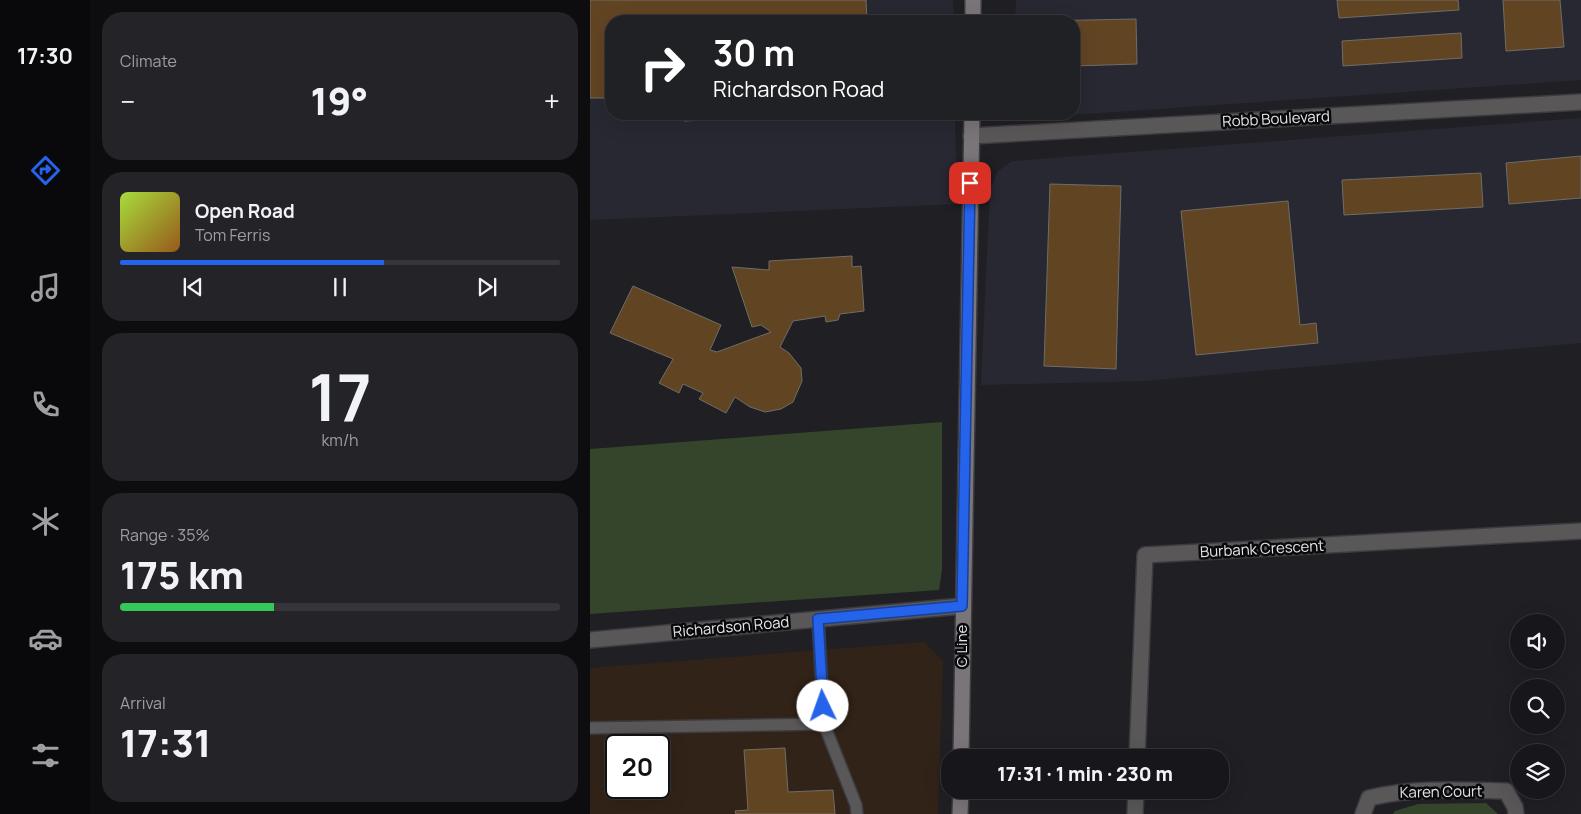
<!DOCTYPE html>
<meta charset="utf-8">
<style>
:root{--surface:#17171b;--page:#242428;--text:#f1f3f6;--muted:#9e9fa3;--line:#36363a;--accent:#2563eb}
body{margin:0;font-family:Manrope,sans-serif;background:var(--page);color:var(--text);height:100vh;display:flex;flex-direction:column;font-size:19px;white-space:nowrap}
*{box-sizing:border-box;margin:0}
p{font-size:16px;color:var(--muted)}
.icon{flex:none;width:28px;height:28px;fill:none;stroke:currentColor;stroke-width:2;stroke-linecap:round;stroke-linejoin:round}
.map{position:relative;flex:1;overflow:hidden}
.sheet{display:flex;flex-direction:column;gap:12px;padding:12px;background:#0d0d0f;width:500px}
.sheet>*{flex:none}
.guide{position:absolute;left:15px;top:15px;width:475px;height:105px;border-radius:20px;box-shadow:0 5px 20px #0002,0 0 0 1px var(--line);background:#202124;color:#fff;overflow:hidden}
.buttons{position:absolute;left:920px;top:614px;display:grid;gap:10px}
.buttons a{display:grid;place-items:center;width:55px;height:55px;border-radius:50%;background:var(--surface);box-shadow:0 5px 20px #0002,0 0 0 1px var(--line);font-size:25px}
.speed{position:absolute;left:15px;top:734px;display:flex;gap:10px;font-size:25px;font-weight:700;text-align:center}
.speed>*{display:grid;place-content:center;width:65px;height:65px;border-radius:50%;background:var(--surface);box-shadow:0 5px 20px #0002,0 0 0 1px var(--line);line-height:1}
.speed .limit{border:2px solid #111;border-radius:8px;background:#fff;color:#111}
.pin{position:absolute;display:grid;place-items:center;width:42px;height:42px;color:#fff;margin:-21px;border-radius:10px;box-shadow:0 2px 8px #0006}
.me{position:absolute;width:55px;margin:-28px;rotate:357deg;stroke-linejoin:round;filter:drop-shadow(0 0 4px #0008)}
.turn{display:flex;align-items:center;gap:18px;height:105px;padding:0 25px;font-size:22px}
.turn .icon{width:65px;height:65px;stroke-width:2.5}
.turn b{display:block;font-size:35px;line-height:42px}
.big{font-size:38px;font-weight:800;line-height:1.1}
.sheet .card{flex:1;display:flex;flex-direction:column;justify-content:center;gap:8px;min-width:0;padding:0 18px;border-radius:20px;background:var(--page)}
.sheet .dial{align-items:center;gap:0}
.dial b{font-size:65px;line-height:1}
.song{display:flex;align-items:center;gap:15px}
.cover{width:60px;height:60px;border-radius:8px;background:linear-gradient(135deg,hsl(80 70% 55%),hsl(30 70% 35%))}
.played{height:5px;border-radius:2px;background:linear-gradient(90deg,var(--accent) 60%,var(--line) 60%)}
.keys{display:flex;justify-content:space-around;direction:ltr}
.heat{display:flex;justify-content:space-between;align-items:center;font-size:28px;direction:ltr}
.charge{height:8px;border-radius:4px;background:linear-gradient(90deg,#34c759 35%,var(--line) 0)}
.trip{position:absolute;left:351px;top:749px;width:288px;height:50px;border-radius:20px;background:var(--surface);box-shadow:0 5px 20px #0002,0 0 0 1px var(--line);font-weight:800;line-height:50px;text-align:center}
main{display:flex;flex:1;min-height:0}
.menu{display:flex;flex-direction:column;width:90px;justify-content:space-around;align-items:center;background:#09090b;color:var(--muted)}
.menu .icon{width:35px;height:35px}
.menu .selected{color:var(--accent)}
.menu b{font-size:22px;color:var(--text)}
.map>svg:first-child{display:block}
</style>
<main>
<nav class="menu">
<b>17:30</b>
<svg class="icon selected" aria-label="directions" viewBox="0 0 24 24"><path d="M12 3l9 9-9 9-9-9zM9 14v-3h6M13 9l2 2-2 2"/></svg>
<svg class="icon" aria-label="music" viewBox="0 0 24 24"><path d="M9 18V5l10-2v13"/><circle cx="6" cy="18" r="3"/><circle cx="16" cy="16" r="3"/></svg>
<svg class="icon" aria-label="phone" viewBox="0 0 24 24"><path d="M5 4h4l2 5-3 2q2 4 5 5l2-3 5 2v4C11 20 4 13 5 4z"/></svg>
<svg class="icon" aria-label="climate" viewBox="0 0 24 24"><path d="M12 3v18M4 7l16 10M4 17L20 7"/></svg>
<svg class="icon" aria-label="car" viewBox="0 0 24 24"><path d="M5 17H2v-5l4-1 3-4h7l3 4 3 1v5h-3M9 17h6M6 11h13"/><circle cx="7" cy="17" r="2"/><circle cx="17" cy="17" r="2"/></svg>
<svg class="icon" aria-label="filters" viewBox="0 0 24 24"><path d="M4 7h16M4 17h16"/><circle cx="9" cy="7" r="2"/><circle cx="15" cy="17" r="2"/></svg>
</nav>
<section class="sheet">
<div class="card"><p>Climate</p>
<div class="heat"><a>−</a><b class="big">19°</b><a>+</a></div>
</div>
<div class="card">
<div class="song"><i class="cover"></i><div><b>Open Road</b><p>Tom Ferris</p></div></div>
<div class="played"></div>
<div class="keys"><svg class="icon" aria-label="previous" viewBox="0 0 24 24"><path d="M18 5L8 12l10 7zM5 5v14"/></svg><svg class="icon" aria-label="pause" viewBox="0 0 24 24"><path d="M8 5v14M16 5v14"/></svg><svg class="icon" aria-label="next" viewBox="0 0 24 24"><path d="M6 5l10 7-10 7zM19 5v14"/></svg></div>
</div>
<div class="card dial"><b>17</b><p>km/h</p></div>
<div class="card"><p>Range · 35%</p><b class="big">175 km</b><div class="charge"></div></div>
<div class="card"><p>Arrival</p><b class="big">17:31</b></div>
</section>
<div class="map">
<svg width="991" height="814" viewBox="0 0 991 814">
<rect width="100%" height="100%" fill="#1f1f24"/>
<!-- commercial -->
<path fill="#322318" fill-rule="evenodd" d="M334 642 353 661 348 814H0V668ZM26 745H69V788H26Z"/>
<!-- built -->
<path fill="#282832" d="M0 0H363L364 21H21V114H365L367 204 0 220Z
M426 0H991V80L421 119V114H484V21H425Z
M991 118V343L554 381 391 385 400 189 408 171 422 161Z"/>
<!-- green -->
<path fill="#34452b" d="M352 422V570L349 590 0 614V449Z
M896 803 908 814H803L805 811 828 804Z"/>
<!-- building -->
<path fill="#614523" stroke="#706c67" d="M0 0H276L277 21H21V98H0Z
M747 0H868L869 10 749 18Z
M913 0H970L974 47 916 51Z
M546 19 547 64 484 66V21H448Z
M871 33 872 58 753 66 752 41Z
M93 114H137L138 119 94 121Z
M991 156V198L919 204 916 163Z
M891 173 893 207 754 215 752 180Z
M460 184 531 186 526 369 454 366Z
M698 201 710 325 726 323 728 343 606 355 591 211Z
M262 256V267L271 266 274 311 250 314 248 320 236 322 235 316 203 321 190 347 199 353 211 368 212 381 203 402 191 409 175 412 160 407 145 397 136 413 109 399 113 393 93 384 89 393 69 383 83 359 20 333 43 286 131 325 120 350 127 352 181 332 171 325 162 327 142 267 179 270V261Z
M195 748 198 792 243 790 245 814H146L145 811 158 810 154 750Z"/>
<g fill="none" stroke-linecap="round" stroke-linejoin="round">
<defs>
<path id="lane" d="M228 619 234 724 266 805 267 814
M0 728 234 724"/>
<path id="street" d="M381 136 991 102
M0 640 372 606
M547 758 555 555 991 531
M545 814 546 790
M773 814 779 798C824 787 870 790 916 791L925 807 926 814"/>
<path id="secondary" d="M383 21V0
M371 758 382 114
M370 814 371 790"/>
</defs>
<!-- lane casing -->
<use href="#lane" stroke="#3b3b40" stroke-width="14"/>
<!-- street casing -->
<use href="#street" stroke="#3b3b40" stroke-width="18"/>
<!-- secondary casing -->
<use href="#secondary" stroke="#3b3b40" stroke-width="18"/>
<!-- lane -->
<use href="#lane" stroke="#595758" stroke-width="11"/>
<!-- street -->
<use href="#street" stroke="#595758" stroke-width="15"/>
<!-- secondary -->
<use href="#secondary" stroke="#797578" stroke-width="15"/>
</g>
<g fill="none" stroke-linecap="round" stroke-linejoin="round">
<defs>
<path id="route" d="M233 706 228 619 372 606 380 183"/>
</defs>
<!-- route casing -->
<use href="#route" stroke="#184099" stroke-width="12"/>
<!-- route -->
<use href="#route" stroke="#2563eb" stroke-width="9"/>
</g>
<g text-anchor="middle" stroke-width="5" stroke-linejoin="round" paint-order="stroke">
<!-- street labels -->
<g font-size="15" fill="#e6e6e9" stroke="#09090b">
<text transform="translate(686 119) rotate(-3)" y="5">Robb Boulevard</text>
<text transform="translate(672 549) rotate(-3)" y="5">Burbank Crescent</text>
<text transform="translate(141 627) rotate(-5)" y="5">Richardson Road</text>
<text transform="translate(372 646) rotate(-90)" y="5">C Line</text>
<text transform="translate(851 792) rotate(-1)" y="5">Karen Court</text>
</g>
</g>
</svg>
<div class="buttons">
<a><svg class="icon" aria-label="sound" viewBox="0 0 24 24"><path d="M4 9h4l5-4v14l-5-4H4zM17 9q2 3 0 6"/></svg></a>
<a><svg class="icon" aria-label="search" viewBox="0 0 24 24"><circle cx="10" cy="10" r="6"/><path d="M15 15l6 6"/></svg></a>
<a><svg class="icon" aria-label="layers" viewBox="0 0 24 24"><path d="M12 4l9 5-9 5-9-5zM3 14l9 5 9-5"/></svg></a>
</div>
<div class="speed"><div class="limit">20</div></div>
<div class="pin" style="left:380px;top:183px;background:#d93025"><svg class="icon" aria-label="arrive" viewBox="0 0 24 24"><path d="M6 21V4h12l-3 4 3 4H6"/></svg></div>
<svg class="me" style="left:233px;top:706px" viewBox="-20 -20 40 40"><circle r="19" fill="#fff"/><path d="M0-13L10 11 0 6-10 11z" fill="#2563eb"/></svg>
<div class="trip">17:31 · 1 min · 230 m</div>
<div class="guide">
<div class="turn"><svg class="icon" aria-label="right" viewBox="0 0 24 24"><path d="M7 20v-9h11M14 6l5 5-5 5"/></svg><div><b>30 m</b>Richardson Road</div></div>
</div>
</div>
</main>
